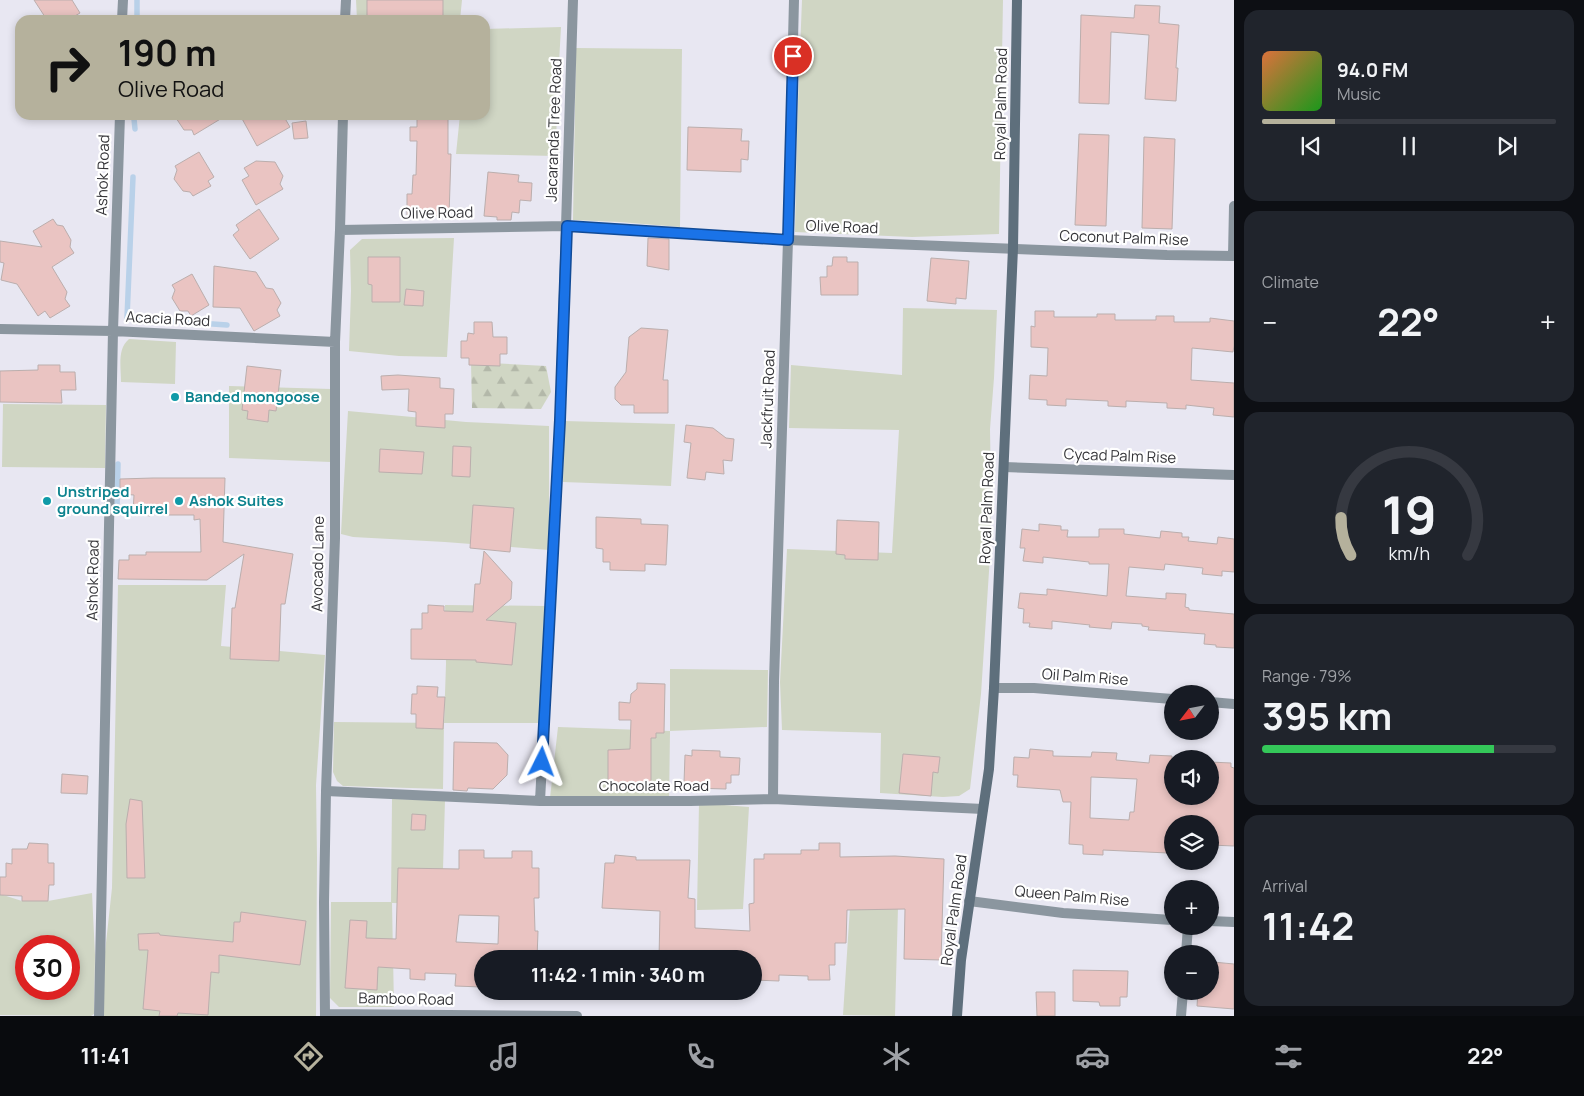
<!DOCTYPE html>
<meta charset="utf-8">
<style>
:root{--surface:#171b24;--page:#20242c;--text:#f1f3f6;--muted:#9ea1a6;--line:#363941;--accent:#b5b19c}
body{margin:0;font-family:Manrope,sans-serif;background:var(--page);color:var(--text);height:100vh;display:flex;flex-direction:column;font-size:19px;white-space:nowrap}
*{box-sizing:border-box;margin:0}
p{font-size:16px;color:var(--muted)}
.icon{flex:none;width:28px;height:28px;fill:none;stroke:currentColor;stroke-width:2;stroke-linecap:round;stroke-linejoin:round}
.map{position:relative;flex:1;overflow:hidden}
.sheet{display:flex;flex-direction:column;gap:10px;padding:10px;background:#0d0f14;width:350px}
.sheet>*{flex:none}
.top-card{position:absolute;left:15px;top:15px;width:475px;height:105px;border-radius:15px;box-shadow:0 2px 8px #0003;background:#b5b19c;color:#111;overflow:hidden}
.needle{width:32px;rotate:238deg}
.fabs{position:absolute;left:1164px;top:685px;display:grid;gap:10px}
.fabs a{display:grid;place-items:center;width:55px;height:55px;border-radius:50%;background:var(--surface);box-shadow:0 2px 8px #0003;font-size:25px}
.speed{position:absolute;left:15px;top:935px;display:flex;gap:10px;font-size:25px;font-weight:700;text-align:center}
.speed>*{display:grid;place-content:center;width:65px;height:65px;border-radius:50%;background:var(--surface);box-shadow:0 2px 8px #0003;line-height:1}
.speed .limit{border:8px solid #d22;background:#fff;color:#111}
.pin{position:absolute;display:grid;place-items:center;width:42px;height:42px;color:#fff;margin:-21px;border:2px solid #fff;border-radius:50%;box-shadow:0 1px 5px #0007}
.me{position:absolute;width:55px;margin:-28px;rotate:3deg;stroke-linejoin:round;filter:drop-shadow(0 0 4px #0008)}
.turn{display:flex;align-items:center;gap:18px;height:105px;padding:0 20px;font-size:22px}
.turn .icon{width:65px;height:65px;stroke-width:2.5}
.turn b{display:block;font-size:35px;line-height:42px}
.big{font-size:38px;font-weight:700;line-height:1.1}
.sheet .card{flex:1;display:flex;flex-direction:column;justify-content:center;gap:8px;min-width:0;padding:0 18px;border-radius:15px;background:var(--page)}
.sheet .dial{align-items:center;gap:0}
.dial svg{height:130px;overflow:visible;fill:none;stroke:var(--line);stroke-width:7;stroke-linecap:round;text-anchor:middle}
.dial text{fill:var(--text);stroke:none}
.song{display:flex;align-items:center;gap:15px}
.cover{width:60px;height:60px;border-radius:8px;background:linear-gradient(135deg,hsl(20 70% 55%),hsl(120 70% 35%))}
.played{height:5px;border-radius:2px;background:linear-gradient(90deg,var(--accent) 25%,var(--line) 25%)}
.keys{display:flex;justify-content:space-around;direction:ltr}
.heat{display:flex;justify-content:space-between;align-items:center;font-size:28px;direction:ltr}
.charge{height:8px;border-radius:4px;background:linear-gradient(90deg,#34c759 79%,var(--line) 0)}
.trip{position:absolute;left:474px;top:950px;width:288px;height:50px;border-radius:25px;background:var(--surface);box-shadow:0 2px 8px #0003;font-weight:700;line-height:50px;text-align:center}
.tab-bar{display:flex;height:80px;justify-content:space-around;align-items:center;background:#090b0e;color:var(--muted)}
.tab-bar .icon{width:35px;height:35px}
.tab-bar .active{color:var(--accent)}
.tab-bar b{font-size:22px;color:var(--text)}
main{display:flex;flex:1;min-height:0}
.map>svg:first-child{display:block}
</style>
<main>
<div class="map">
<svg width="1234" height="1016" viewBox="0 0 1234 1016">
<defs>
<pattern id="forest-firs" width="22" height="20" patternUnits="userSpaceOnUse" patternTransform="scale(1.25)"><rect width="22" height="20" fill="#d0d6c4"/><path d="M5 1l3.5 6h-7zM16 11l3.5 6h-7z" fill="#b3b8a9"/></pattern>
</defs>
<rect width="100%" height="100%" fill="#e8e7f2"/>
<!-- green -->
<path fill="#d0d6c4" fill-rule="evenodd" d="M356 0H462L460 20H357Z
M802 0H1003L999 234 912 237 795 232 797 128Z
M561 27 557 99 556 156 456 154 460 115H485V29Z
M576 48 682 49 680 227 620 222 573 220Z
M454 238 447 357 399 356 349 351 351 291 350 250 362 239Z
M903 308 997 310 994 378 990 429 991 488 990 556 981 694 970 789 959 796 943 797 880 793 881 733 782 730 780 682 787 549 892 553 899 430 789 428 791 365 902 375Z
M129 339 176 342 175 384 121 382C121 367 117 349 129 339Z
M229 386 331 389V462L229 458Z
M3 404 106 405 105 468 2 467Z
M348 411 466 422 549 426V550L445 542 353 537 341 534Z
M564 421 675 424 671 486 563 482Z
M118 585H226L221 646 325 655 316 785 317 858 316 1016H98L112 888Z
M445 605 547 606 541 723H444L443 789 343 786 337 781 333 772 334 722 444 723 446 664Z
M670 669 768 670 767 727 670 731 669 804 550 798 558 727 670 731Z
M392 799 445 800 442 904 392 903 394 1007H339L330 998 331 902H391Z
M699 803 749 807 743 909 697 910Z
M92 893 95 955 94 1014 91 1016 0 1015V894L22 901H48ZM26 946H69V989H26Z
M850 907H898L895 1016 843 1015Z"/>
<!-- forest -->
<path fill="url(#forest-firs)" d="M471 362 546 366 551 392 541 409 472 408Z"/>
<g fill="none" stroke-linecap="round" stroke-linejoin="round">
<!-- stream -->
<path stroke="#b9d1e9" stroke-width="5.5" d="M137 20V0
M134 119 135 129
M133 177 127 318 145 319
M155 320 227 325
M117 508 118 464"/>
</g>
<!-- building -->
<path fill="#eac4c2" stroke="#bbaead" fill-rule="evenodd" d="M34 0H72L80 13 68 20H47Z
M367 0H443V20H367Z
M1135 5 1160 6 1159 23 1179 25 1176 68H1178L1176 101 1145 99 1149 35 1111 32 1109 104 1079 103 1081 15 1134 18Z
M174 115H227L194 135 192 130H184Z
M240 115H283L290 127 257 146Z
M417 119H448V154H451L449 216 407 215V194H412L413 175H416L417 141H410V127H417Z
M306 121 308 138 294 139 292 123Z
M688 127 742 129 741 141H749L748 160 741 159V172L687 170Z
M1079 134 1109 135 1106 226 1075 225Z
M1144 137 1175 139 1172 229 1142 228Z
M199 152 214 177 208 181 211 186 193 196 190 192 183 191 174 179 177 170 175 166Z
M256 161 275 162 283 176 280 184 283 189 256 205 242 180 249 176 244 168Z
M488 172 519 175 518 182 532 183 531 201 520 200 519 213 512 212 511 220H497V217L484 216Z
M259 209 279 239 250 259 233 235 239 230 236 225Z
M53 219 57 225 63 226 71 240 70 247 74 253 52 267 67 292 65 299 70 306 50 318 45 311 38 316 17 284 1 280 4 263 0 262V241L42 247 33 231Z
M648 238 669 239V270L647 266Z
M368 257H400V302H372V285L368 284Z
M833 257H847V262H858V295H821L820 277H827V266H832Z
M931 258 969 261 966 299 956 298V304L927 301Z
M214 266 256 272 266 288 273 289 281 303 277 310 280 316 254 331 240 308 213 307Z
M192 274 209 305 191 316 188 311H180L172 298 175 290 172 285Z
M406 289 424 291 423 306 404 305Z
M1035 311H1054V317H1097V314H1115V320H1156V316H1174V322H1210V318L1234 321V346L1233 352 1192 348 1191 380 1234 383V417L1213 415 1214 408 1186 405V409L1167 408V403L1126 401V407L1108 406V401L1066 399V406L1047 405V400L1029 399 1030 375 1047 376 1048 348 1031 347V326L1035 327Z
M474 322H492L493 337H507V354H500V366L469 365V358H461V341H467L468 333 474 334Z
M641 328 668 330 663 380H668V413H634V405H621L615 399V387L626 372 629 337Z
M38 365H60V372H75L76 390H61L62 403 0 402V371L38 370Z
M247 366 281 370 276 411 269 410 268 422 247 419 248 411 242 410Z
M398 375 440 378V388L454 389 453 414H445V428L416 426V412L408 411 409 389 382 390 381 376Z
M686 425 713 428 726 438 734 439 732 461 723 460 724 474 706 472 705 480 687 478 691 443 684 442Z
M453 446 471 447 470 477 452 476Z
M380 449 424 452 422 474 379 472Z
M153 478H225L223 542 293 554 285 604H281L279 661 230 659 232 608H235L244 554 207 580 118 579 119 560H129V555H146V552H201L200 519 194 520V515H165L158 509 150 516 133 513 134 495 120 494V479Z
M473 505 514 508 510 552 470 548Z
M596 517 641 519V524L668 525 666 565 645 564V571L610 570V562H603V549L596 548Z
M837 520 879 522 878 560 845 559V555L836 554Z
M1039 524 1061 526V530H1068L1067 537H1099V529H1124V534L1160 538 1161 531 1182 533V537H1189L1188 541 1217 544 1218 537 1234 539V572L1222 571V576L1202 574 1203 568 1165 564 1164 570 1129 567 1126 596 1166 599V593L1186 594 1185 607 1189 608V610L1234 614V648L1216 647V645L1204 644 1205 634 1148 630 1149 627 1142 626V624L1112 622 1111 629 1089 627 1090 625 1052 621V629L1029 627 1030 623H1023L1024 609 1018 608 1020 593 1047 595V589L1107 596 1109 564H1089V562L1043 557V563L1023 561 1025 548H1020L1022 529 1039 531Z
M484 551 512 582 511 599 486 620 516 623 512 665 476 662V660L411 659V629H422V613H428V605L444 606V611L473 612 475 584H480Z
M637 683 665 684 664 733H656V738H651V792L608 790V750L630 749 631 720H619V702L630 703 631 694 637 689Z
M417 686 438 687 437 697H445L443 729 416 728V714H411L412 694H417Z
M454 742 497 743 508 755 507 775 493 789 468 788 467 791 453 790Z
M1030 749 1053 751V756L1091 757 1092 752 1117 753 1116 760 1149 763 1150 755 1172 756V796H1210V762L1231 763V767L1234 768V846L1210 845V824H1172V840L1168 839V853L1103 850V855L1083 854V845L1069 844 1071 802H1063L1060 790 1017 787 1018 775H1013L1014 757 1029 758ZM1091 777 1137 779 1134 812H1130L1129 820 1090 818Z
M692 750 720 751V757L740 758 739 775H731V783H726V789L692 788V783H684L685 755 692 756Z
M903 754 940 757 938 773 933 772 931 796 899 793Z
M62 774 88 776 87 794 61 793Z
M130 799 142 801 145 878H127L126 824Z
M412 814 426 815 425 830H411Z
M29 843 48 844V863H54V885H49L48 901H22V896L0 895V877H6V863L12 864V849H27Z
M819 843H840V857L895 856 944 859 941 960 904 959 905 909 847 910 846 943H835V965H829L830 980H808V976L779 975V981L753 980 754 959H659L660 911 602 908 605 863H614L615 855 636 857V860H690L688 898 695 899V928L750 931 749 904 754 903V859H764V854H801V850H819Z
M459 850H484V858H512V851H532V868H539V898H534L535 931H538L537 959H482V987L455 986 456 974 425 973V980L410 979V969L378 967 377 990 345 988 350 920 367 921 366 938 396 939 398 868 459 869ZM459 915 499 916 498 944 456 942Z
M241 912 306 921 300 965 219 955V973L211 972 208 1015 178 1013 177 1016H159L160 1011 143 1009 148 950H139L138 934 159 933 160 935 233 942 234 922H240Z
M1213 962 1234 964V1009L1197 1006 1198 991H1210V971H1213Z
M1073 970 1128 971 1127 997H1120V1006H1100L1099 1002 1073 1001Z
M1036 992H1055V1016H1037Z"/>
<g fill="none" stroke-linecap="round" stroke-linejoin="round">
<!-- street -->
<path stroke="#8b969f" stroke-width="10" d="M122 20 123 0
M345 20 346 0
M340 230 567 226 788 240 1167 255 1234 256
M1233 256 1234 206
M0 329 113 331 335 342
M1004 467 1234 475
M994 688H1034L1172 699
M1210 702 1234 704
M326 791 540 801H690L773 799 983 809
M773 799 774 681 788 240 794 0
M540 801 560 420 573 0
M969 901 1063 913 1172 920
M1210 921 1234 922
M1186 954 1188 926
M325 1014 577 1016
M99 1016 113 331 120 115
M325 1016 324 902 326 791 335 538V342L340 230 343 115
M1181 1016 1183 991"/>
<!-- secondary -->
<path stroke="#5e6f7c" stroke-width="10" d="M957 1016 961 960 989 769 994 688 1013 248 1017 0"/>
</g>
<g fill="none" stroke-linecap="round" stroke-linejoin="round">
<defs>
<path id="route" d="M542 762 560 420 567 226 788 240 793 56"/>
</defs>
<!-- route casing -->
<use href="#route" stroke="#114b97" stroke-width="12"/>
<!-- route -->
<use href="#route" stroke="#1a73e8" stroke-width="9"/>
</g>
<!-- markers -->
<g fill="#0f9aa8" stroke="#fff" stroke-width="2">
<circle cx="175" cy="397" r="5"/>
<circle cx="47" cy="501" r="5"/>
<circle cx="179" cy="501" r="5"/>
</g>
<g text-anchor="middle" stroke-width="4.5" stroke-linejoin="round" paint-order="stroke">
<!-- street labels -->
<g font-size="15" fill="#353539" stroke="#fff">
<text transform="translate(1001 104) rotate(-89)" y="5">Royal Palm Road</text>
<text transform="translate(554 130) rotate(-88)" y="5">Jacaranda Tree Road</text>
<text transform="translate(103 175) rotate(-88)" y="5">Ashok Road</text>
<text transform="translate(437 213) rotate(-1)" y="5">Olive Road</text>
<text transform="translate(842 227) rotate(2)" y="5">Olive Road</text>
<text transform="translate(1124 238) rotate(2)" y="5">Coconut Palm Rise</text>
<text transform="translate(168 319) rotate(3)" y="5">Acacia Road</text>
<text transform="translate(768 399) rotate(-88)" y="5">Jackfruit Road</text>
<text transform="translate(1120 456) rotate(2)" y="5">Cycad Palm Rise</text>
<text transform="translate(987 508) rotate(-88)" y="5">Royal Palm Road</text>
<text transform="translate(318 564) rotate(-89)" y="5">Avocado Lane</text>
<text transform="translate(93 580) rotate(-89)" y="5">Ashok Road</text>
<text transform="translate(1085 677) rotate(4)" y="5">Oil Palm Rise</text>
<text x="654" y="791">Chocolate Road</text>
<text transform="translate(1072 896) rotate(5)" y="5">Queen Palm Rise</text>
<text transform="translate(954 910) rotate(-82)" y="5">Royal Palm Road</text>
<text transform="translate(406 999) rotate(1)" y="5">Bamboo Road</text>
</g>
<!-- culture labels -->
<g font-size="15" font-weight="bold" fill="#0d838f" stroke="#fff" text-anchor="start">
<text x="185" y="402">Banded mongoose</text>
<text x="57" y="497">Unstriped<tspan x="57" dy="17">ground squirrel</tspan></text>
<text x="189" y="506">Ashok Suites</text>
</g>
</g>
</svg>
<div class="fabs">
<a><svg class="needle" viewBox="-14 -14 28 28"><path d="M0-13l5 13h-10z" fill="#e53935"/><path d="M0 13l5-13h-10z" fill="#9ea1a6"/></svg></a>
<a><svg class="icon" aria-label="sound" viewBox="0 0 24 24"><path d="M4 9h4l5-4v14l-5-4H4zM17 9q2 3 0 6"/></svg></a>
<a><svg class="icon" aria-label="layers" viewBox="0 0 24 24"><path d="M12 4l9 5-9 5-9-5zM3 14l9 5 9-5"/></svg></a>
<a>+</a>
<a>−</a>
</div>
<div class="speed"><div class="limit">30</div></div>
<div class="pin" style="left:793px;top:56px;background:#d93025"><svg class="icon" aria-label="arrive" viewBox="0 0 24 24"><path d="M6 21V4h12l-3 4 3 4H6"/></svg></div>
<svg class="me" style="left:542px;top:762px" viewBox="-20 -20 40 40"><path d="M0-17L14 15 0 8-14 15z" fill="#1a73e8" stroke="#fff" stroke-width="4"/></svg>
<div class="trip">11:42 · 1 min · 340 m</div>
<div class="top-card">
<div class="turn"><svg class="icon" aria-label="right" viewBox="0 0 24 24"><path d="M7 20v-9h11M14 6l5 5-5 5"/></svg><div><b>190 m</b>Olive Road</div></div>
</div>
</div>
<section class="sheet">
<div class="card">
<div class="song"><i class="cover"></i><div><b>94.0 FM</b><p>Music</p></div></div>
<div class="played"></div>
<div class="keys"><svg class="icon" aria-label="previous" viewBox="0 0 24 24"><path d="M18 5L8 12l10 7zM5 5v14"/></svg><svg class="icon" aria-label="pause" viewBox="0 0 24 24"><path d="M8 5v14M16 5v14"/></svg><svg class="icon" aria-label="next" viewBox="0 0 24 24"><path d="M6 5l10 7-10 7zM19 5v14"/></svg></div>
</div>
<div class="card"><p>Climate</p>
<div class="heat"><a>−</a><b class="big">22°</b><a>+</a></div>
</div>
<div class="card dial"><svg viewBox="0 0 100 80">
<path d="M14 69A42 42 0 1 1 86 69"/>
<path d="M14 69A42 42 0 0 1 8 46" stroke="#b5b19c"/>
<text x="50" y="56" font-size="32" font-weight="700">19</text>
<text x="50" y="72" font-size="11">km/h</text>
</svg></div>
<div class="card"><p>Range · 79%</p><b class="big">395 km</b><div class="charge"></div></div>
<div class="card"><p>Arrival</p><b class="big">11:42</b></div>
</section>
</main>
<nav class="tab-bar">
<b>11:41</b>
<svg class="icon active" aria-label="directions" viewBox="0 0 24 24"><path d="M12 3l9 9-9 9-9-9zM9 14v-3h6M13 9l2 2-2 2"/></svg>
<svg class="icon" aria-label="music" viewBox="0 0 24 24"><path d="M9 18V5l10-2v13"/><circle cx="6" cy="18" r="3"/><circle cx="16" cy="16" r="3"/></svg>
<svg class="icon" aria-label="phone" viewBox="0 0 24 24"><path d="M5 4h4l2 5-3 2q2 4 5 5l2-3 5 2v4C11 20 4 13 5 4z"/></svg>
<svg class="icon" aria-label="climate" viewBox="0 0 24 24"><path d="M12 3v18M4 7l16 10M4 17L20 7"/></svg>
<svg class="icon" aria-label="car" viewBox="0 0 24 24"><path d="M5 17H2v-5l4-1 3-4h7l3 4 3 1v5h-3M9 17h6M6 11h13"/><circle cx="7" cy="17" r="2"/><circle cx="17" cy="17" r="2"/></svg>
<svg class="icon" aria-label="filters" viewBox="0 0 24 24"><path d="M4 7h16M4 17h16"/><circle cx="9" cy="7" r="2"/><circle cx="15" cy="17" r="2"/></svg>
<b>22°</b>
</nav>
